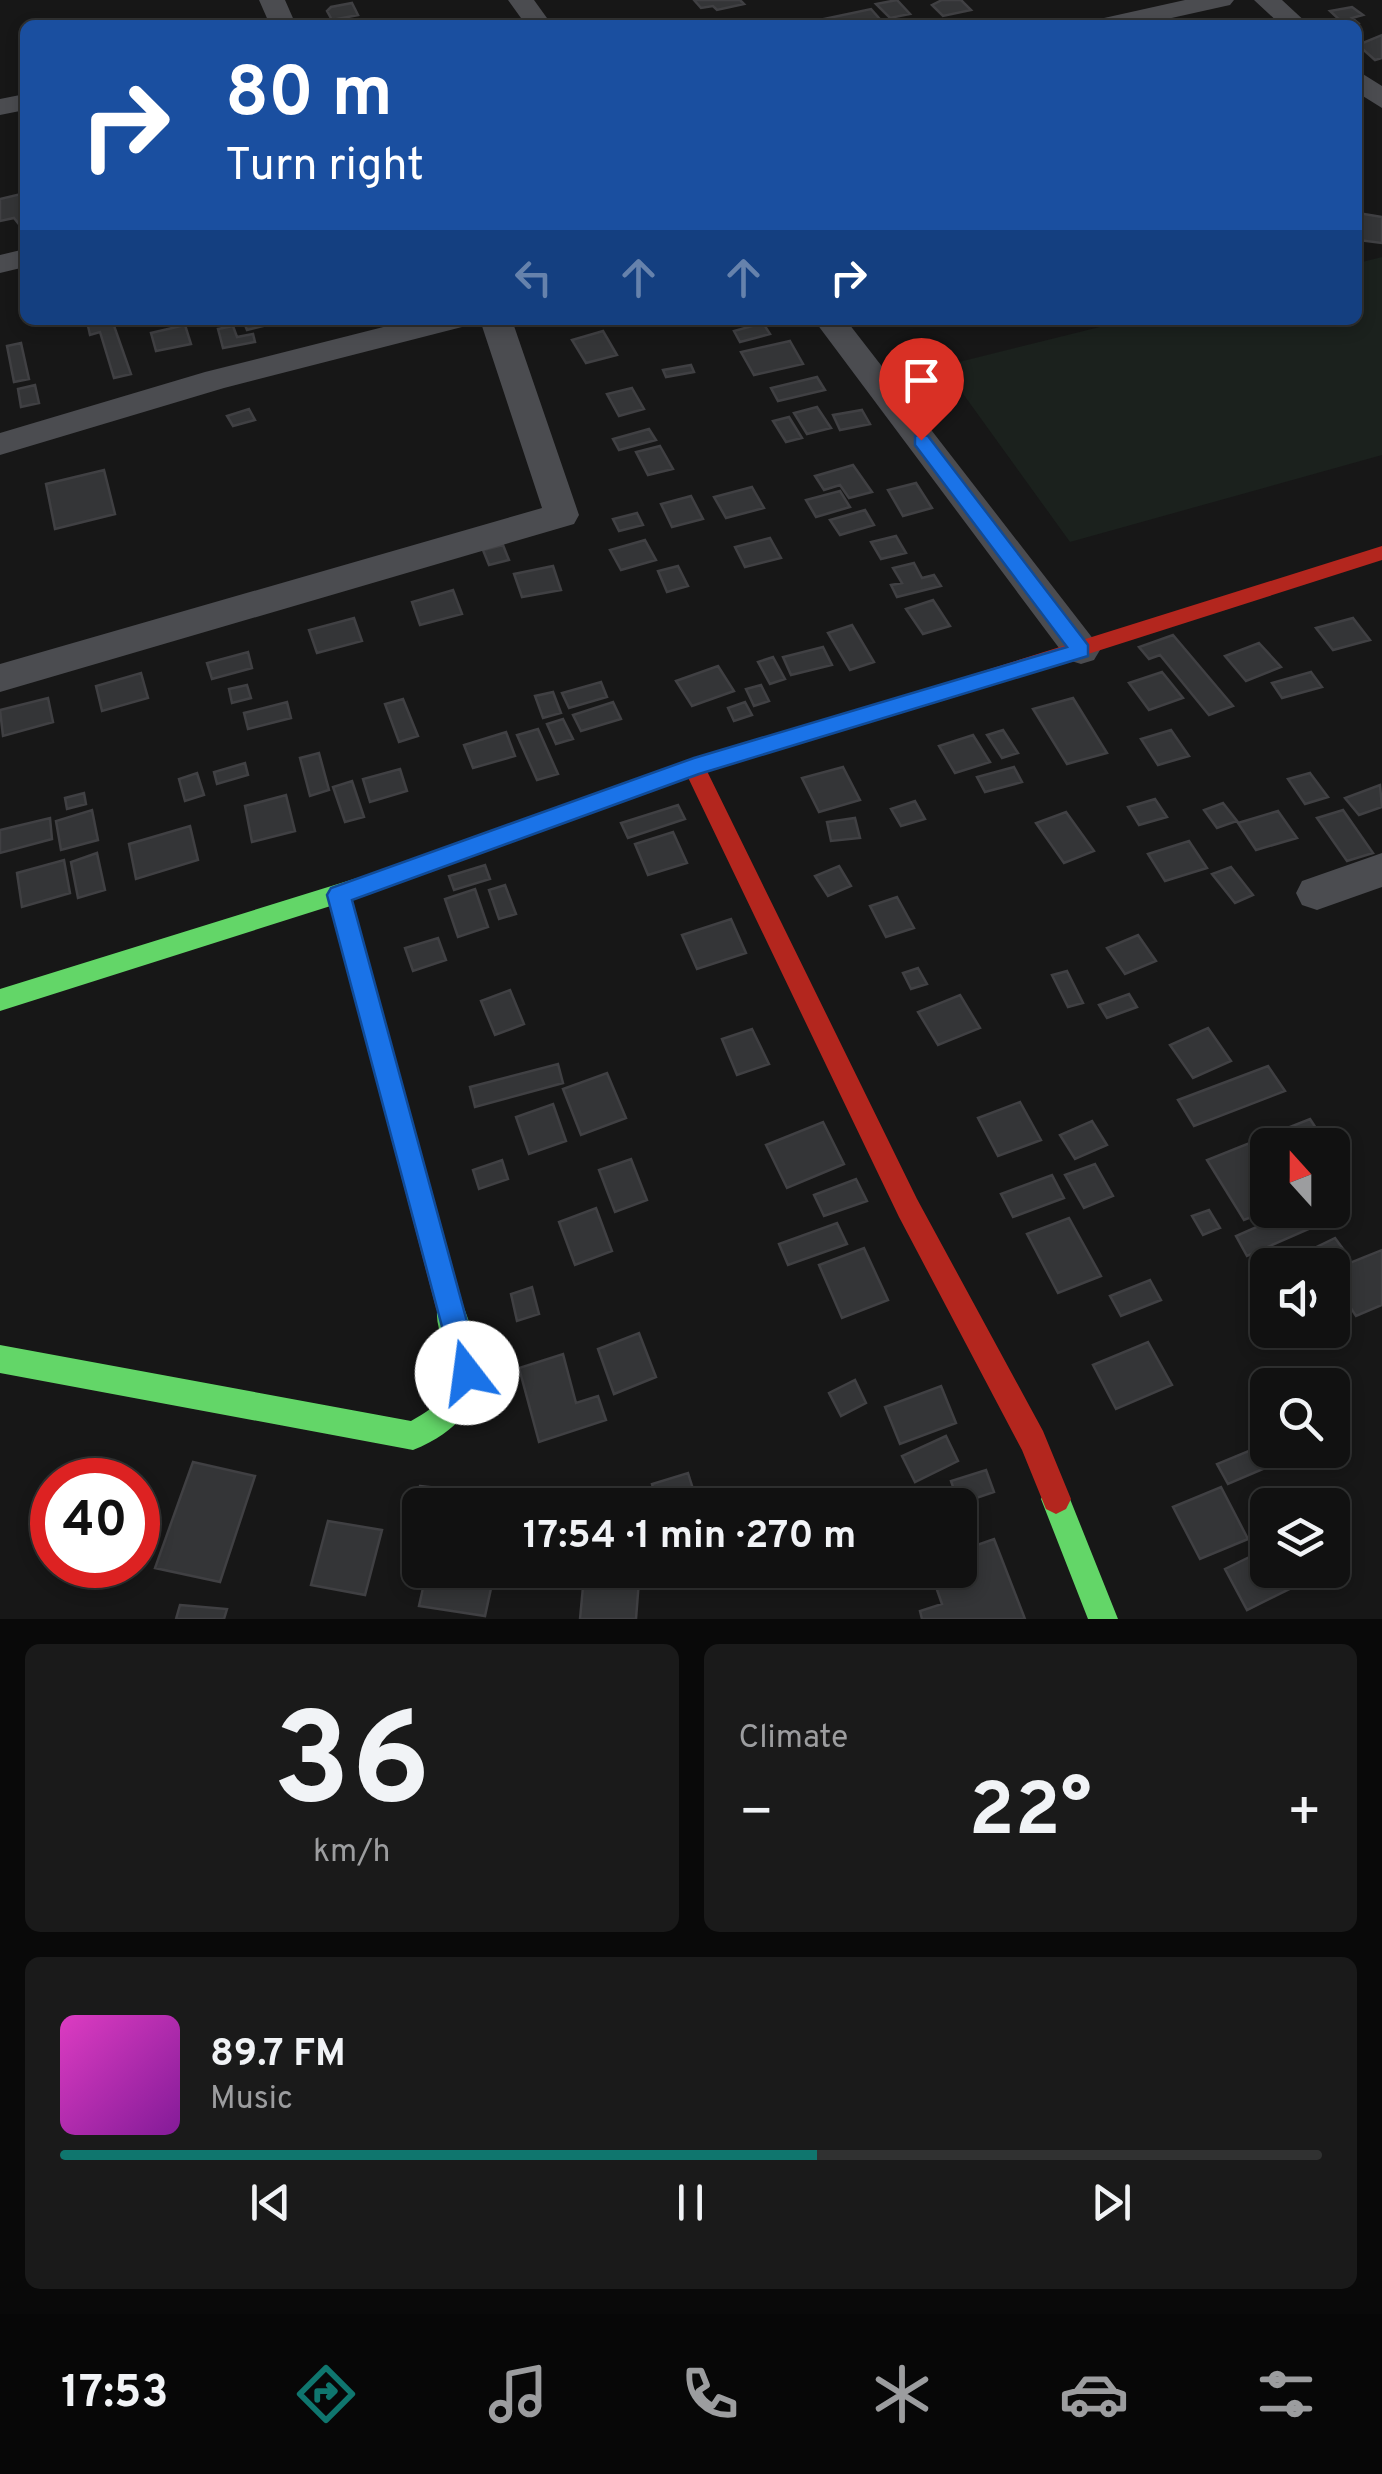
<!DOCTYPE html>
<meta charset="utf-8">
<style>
:root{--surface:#111;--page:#1a1a1a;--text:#f1f3f6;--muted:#9c9d9f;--line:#303131;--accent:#0f766e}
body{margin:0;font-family:Overpass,sans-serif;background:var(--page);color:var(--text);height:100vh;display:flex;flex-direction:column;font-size:38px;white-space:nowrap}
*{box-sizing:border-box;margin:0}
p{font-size:32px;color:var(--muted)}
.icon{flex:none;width:55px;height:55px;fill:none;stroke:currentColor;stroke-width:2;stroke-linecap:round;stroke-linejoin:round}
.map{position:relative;height:1619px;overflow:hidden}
.details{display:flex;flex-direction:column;gap:25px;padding:25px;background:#090909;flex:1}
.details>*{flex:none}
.hud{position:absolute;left:20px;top:20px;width:1342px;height:305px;border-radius:15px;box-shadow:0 5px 15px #0003,0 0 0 2px var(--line);background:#1a4fa0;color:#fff;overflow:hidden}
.needle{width:65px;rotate:339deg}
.tools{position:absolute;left:1250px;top:1128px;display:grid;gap:20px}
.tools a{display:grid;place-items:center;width:100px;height:100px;border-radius:15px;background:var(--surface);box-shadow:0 5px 15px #0003,0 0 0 2px var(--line);font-size:50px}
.speed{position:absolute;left:30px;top:1458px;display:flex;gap:20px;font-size:50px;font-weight:700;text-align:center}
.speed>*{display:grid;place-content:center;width:130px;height:130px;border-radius:50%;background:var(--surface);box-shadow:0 5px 15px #0003,0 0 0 2px var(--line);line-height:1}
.speed .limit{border:15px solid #d22;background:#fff;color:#111}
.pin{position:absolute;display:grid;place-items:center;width:85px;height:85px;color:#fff;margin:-102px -42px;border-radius:50% 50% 50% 0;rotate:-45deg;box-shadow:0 0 10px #0007}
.pin .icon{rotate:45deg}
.me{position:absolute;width:110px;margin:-55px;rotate:345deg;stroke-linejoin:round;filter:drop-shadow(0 0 8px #0008)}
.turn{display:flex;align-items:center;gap:35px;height:210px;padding:0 40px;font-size:45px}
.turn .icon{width:130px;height:130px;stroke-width:2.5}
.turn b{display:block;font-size:70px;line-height:85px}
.lanes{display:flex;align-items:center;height:95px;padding:0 40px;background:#0003;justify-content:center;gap:50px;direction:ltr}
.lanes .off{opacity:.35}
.big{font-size:75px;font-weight:700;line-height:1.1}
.details .card{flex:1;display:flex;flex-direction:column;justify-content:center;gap:15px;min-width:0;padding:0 35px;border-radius:15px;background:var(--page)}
.details .dial{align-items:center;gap:0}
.dial b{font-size:130px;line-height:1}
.song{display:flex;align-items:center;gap:30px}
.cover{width:120px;height:120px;border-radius:15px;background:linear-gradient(135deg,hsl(310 70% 55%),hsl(290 70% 35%))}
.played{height:10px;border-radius:5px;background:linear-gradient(90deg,var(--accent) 60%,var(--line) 60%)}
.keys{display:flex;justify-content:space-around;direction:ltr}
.heat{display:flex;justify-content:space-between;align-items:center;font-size:55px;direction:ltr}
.details .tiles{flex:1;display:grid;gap:25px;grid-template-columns:1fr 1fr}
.card:last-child{grid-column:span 2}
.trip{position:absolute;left:402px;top:1488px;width:575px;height:100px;border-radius:15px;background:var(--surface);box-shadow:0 5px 15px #0003,0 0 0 2px var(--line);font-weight:700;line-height:100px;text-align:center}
.dock{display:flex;height:160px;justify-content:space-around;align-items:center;background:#070707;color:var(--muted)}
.dock .icon{width:70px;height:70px}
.dock .current{color:var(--accent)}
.dock b{font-size:45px;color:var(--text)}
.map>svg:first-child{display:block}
</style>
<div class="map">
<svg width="1382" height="1619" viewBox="0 0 1382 1619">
<rect width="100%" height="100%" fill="#171717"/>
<!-- green -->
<path fill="#1b211d" d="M1382 257V455L1070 542 943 366 1128 320H1358V263Z"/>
<!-- building -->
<path fill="#343537" stroke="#404043" stroke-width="2.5" d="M694 0H740L744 4 717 10 713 6 701 8Z
M897 0 910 14 890 18 876 4Z
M942 0H961L971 10 943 16 932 5Z
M352 3 358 15 332 20 327 11 331 7Z
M1352 7 1363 15 1352 18 1358 23 1345 25 1330 11Z
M871 9 885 25 805 23Z
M1382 35V58L1375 60 1358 45Z
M25 193V232L14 218 0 221V199Z
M1358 213 1382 217V243L1358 240Z
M112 320 131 374 114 378 100 332 90 335 88 326Z
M243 320H279L280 322 247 330Z
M763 323 770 334 740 342 734 331Z
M185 325 191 344 156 351 151 333Z
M233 326 237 337 253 334 255 342 223 348 218 329Z
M603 331 617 355 586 363 572 340Z
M790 341 803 364 754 375 741 352Z
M21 343 29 379 14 382 7 346Z
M691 365 694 372 666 377 663 370Z
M817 377 825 390 778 401 771 388Z
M35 385 39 403 21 407 18 389Z
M632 388 644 409 619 416 607 394Z
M817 407 831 428 807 434 794 413Z
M249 409 255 420 233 426 227 416Z
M862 410 870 424 840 430 833 415Z
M789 417 802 438 786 442 773 421Z
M649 429 656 440 619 450 613 439Z
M660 446 673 469 648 475 636 452Z
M853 465 872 492 849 498 840 485 824 490 815 476Z
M104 470 115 514 55 529 46 484Z
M916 483 932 508 903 516 888 490Z
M752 487 764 508 726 518 714 497Z
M840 491 850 507 816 517 806 500Z
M691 496 703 519 672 527 661 504Z
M865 510 874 525 840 535 830 520Z
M637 513 643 525 619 531 613 519Z
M896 536 906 553 881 559 871 542Z
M770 538 781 558 745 567 735 547Z
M645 540 656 560 621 570 610 550Z
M503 545 509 560 489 565 483 550Z
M914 563 922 578 934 575 941 586 897 597 891 585 902 583 893 568Z
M553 566 561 590 522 597 514 574Z
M678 566 688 586 667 592 658 571Z
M453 590 462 614 420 625 412 602Z
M933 600 950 626 923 634 906 609Z
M354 618 362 641 317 653 309 630Z
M1353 618 1370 640 1333 650 1316 628Z
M852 625 874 662 850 670 828 633Z
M1173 635 1233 706 1209 715 1160 655 1149 659 1139 647Z
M1259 643 1281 667 1246 681 1225 656Z
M823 647 832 665 791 675 783 657Z
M248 652 252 668 212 679 207 663Z
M773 657 785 679 770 684 758 662Z
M718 666 734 691 692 706 676 681Z
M1162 672 1183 698 1149 710 1129 683Z
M1311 672 1322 687 1282 698 1272 683Z
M141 673 148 698 102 711 96 686Z
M601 682 607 697 569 708 562 693Z
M247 685 251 698 232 703 229 689Z
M761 685 769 701 754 706 746 689Z
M553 692 561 713 543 718 535 696Z
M48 698 53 722 3 736 0 710Z
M1073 698 1107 753 1067 764 1033 709Z
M403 699 418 736 399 742 385 704Z
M287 702 291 718 248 729 244 713Z
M613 702 621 719 581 731 573 715Z
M745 702 752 715 734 721 728 708Z
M563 719 573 739 556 744 547 724Z
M538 729 558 774 537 780 517 735Z
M1003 730 1018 753 1002 758 987 735Z
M1171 730 1189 756 1158 765 1141 739Z
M506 732 515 756 473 768 464 745Z
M973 735 990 762 955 773 939 746Z
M319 753 329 790 310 796 300 758Z
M245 763 248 775 217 784 214 772Z
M843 767 860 800 819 812 802 778Z
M1014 767 1022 782 985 792 977 777Z
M400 769 407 791 370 802 363 779Z
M197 773 204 795 185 801 179 779Z
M1310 773 1328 797 1305 804 1288 779Z
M352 781 364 817 345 822 333 787Z
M1380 785 1382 807 1359 815 1345 798Z
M84 793 86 804 67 809 65 798Z
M286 795 295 831 252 842 245 806Z
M1155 799 1167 817 1139 825 1128 807Z
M915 801 925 819 901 826 891 809Z
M1223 803 1237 821 1217 828 1204 810Z
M678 805 685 819 628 838 621 823Z
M92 810 98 840 61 850 56 821Z
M1343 810 1373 853 1347 861 1317 818Z
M1278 811 1297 838 1256 850 1238 823Z
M1066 812 1094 851 1064 863 1036 823Z
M50 818 52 839 0 853V830Z
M855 818 860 838 831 841 827 822Z
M190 826 198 860 136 879 129 844Z
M673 832 687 863 648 875 635 844Z
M1189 841 1207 868 1165 881 1148 854Z
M97 853 105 890 78 898 71 862Z
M64 860 70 893 22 907 17 873Z
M485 865 490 879 454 890 449 876Z
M839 866 851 886 828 896 815 876Z
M1231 867 1253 895 1235 903 1212 874Z
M505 885 516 914 499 919 489 890Z
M475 889 488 927 458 937 445 899Z
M897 897 914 928 886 937 870 906Z
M731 919 746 953 697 969 682 935Z
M1138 935 1156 961 1125 974 1107 948Z
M438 938 446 960 413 971 405 948Z
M918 968 927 984 911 989 903 973Z
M1067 971 1083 1003 1068 1007 1052 975Z
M510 990 524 1024 495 1035 481 1001Z
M1129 994 1137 1007 1107 1018 1099 1005Z
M960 995 980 1028 938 1045 918 1012Z
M1208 1028 1231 1061 1193 1078 1170 1045Z
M752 1029 769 1064 737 1075 722 1039Z
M558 1064 563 1083 475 1107 470 1087Z
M1268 1066 1285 1091 1194 1126 1178 1100Z
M607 1073 626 1118 581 1135 563 1089Z
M1020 1102 1041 1140 998 1156 978 1118Z
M553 1104 566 1141 529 1154 516 1117Z
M1310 1119 1327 1145H1268L1269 1210 1244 1220 1207 1160Z
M1092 1121 1107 1145 1075 1159 1060 1135Z
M823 1122 844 1164 787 1188 766 1145Z
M1332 1153 1349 1177 1332 1184Z
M631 1159 647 1200 615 1212 599 1170Z
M502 1160 508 1179 479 1189 473 1170Z
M1095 1164 1113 1196 1084 1208 1065 1175Z
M1052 1175 1064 1198 1013 1217 1001 1194Z
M856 1179 867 1201 824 1216 814 1195Z
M596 1208 612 1251 575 1265 559 1222Z
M1209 1210 1220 1228 1203 1235 1192 1216Z
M1295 1210H1329L1334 1218 1247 1256 1236 1236Z
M1069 1218 1101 1276 1058 1293 1027 1234Z
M837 1223 847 1244 788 1265 779 1244Z
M1335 1238 1349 1257 1332 1265H1294L1290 1260Z
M864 1248 888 1300 842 1318 819 1265Z
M1382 1250V1305L1356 1316 1332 1279V1270Z
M1150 1280 1161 1300 1121 1316 1110 1296Z
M532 1287 539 1314 517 1321 511 1294Z
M639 1333 656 1377 614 1394 598 1349Z
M1148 1342 1172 1385 1116 1409 1093 1365Z
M563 1354 576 1403 598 1396 606 1420 539 1442 519 1368Z
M855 1380 866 1403 841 1416 829 1393Z
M941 1386 956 1423 900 1444 885 1407Z
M946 1436 958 1461 915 1482 902 1456Z
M1268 1443V1450H1296L1298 1454 1228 1484 1217 1464Z
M193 1462 255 1476 220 1582 155 1568Z
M986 1470 994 1492 959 1504 951 1481Z
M688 1473 698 1505H658L652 1484Z
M420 1486 465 1491 462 1505H420V1530L411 1529Z
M1221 1487 1248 1539 1200 1559 1173 1507Z
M936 1489 943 1505H911L909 1500Z
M328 1521 382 1530 365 1595 311 1585Z
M994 1539 1025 1619H922L920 1611 942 1604 930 1570H960V1551Z
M1268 1548V1570H1307L1312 1578 1247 1610 1225 1569Z
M427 1570H495L485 1616 419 1606Z
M584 1576 639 1580 636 1619H580Z
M180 1605 227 1609 224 1619H176Z"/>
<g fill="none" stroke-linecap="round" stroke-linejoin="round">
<!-- street -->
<path fill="#4b4c50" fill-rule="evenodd" d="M259 0H285L296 25H270Z
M508 0H534L552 25H526Z
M1185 0H1234L1230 5 1140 25H1091L1095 20Z
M1254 0H1282L1309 25H1281Z
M1358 71 1382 86V108L1358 93Z
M25 94V110L0 115V99Z
M25 249V267L0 273V255Z
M411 320H467L462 327 224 388 0 455V433L205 372Z
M480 320H512L579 515 574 524 0 692V664L542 508Z
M814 320H846L1094 640 1100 650 1094 660 1081 664 1068 660Z
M1382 853V887L1317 910 1302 905 1296 893 1302 881Z"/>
<!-- fast -->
<path fill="#63d668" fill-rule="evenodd" d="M370 874 378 877 382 884 378 891 0 1011V989Z
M450 1294 460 1298C489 1367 489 1419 413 1450L0 1373V1345L411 1421C492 1379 422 1342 440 1298Z
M1056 1484 1066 1489 1118 1619H1088L1041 1499 1046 1489Z"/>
<!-- slow -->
<path fill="#ff974d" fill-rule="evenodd" d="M950 682 958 684 961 690 958 696 699 774 370 894 362 891 358 884 362 877 686 761Z"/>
<!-- jam -->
<path fill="#b3261e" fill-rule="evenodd" d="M1382 546V560L950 698 939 690 942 684Z
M694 758 702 761 705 767 917 1199 1043 1431 1071 1499 1066 1509 1056 1514 1046 1509 1022 1450 899 1217 683 767 686 761Z
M339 885 347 888 351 895 464 1308 460 1318 450 1322 440 1318 436 1308 327 895 331 888Z"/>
</g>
<!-- route -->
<path fill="#1a73e8" stroke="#114b97" stroke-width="2.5" d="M921 434 928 436 1088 645V656L699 774 352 900 481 1373 477 1383 467 1387 457 1383 327 895 331 888 694 758 1067 647 915 445V436Z"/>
</svg>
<div class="tools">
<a><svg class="needle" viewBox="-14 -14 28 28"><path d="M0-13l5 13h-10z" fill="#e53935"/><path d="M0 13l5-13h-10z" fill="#9c9d9f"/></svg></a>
<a><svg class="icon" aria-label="sound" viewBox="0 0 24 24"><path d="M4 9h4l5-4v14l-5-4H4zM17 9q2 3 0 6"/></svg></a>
<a><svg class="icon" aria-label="search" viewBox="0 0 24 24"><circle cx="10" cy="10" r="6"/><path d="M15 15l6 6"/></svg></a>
<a><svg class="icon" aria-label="layers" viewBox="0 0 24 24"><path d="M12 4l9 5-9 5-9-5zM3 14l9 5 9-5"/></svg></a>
</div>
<div class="speed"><div class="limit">40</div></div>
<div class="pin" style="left:921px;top:440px;background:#d93025"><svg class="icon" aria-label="arrive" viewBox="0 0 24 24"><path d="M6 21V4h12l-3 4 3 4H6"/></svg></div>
<svg class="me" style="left:467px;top:1373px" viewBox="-20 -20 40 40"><circle r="19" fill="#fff"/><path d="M0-13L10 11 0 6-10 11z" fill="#1a73e8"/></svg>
<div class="trip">17:54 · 1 min · 270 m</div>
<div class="hud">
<div class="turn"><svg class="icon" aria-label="right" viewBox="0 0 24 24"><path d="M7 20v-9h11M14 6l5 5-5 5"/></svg><div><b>80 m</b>Turn right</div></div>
<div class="lanes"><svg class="icon off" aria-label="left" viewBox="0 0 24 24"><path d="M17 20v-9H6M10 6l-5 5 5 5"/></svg><svg class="icon off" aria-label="ahead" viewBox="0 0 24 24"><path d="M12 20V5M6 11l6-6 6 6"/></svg><svg class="icon off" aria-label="ahead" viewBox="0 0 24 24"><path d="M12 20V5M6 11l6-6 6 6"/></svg><svg class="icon" aria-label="right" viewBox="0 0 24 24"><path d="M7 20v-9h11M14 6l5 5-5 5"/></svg></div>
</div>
</div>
<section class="details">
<div class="tiles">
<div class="card dial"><b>36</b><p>km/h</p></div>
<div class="card"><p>Climate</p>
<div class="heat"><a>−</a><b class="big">22°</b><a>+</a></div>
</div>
<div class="card">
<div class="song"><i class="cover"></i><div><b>89.7 FM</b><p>Music</p></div></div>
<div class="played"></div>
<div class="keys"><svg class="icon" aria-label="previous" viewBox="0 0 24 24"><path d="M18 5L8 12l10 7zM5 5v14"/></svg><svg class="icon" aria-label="pause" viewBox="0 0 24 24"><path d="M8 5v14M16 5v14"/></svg><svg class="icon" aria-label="next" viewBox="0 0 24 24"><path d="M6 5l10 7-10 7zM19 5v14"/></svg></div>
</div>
</div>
</section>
<nav class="dock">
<b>17:53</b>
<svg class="icon current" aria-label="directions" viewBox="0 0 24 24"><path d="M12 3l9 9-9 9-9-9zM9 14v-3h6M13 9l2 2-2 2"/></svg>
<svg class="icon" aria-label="music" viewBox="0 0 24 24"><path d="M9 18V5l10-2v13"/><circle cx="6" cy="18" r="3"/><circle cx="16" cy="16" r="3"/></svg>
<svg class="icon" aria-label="phone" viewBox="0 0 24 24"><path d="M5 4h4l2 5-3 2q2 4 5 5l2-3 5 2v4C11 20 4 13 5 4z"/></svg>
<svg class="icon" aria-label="climate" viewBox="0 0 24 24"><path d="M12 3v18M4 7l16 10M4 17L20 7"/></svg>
<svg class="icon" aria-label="car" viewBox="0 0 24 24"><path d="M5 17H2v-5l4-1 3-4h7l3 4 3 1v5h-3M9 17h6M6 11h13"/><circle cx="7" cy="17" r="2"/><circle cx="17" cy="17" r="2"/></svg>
<svg class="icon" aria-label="filters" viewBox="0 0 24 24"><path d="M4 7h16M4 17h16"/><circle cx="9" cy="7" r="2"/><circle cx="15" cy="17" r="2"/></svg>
</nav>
